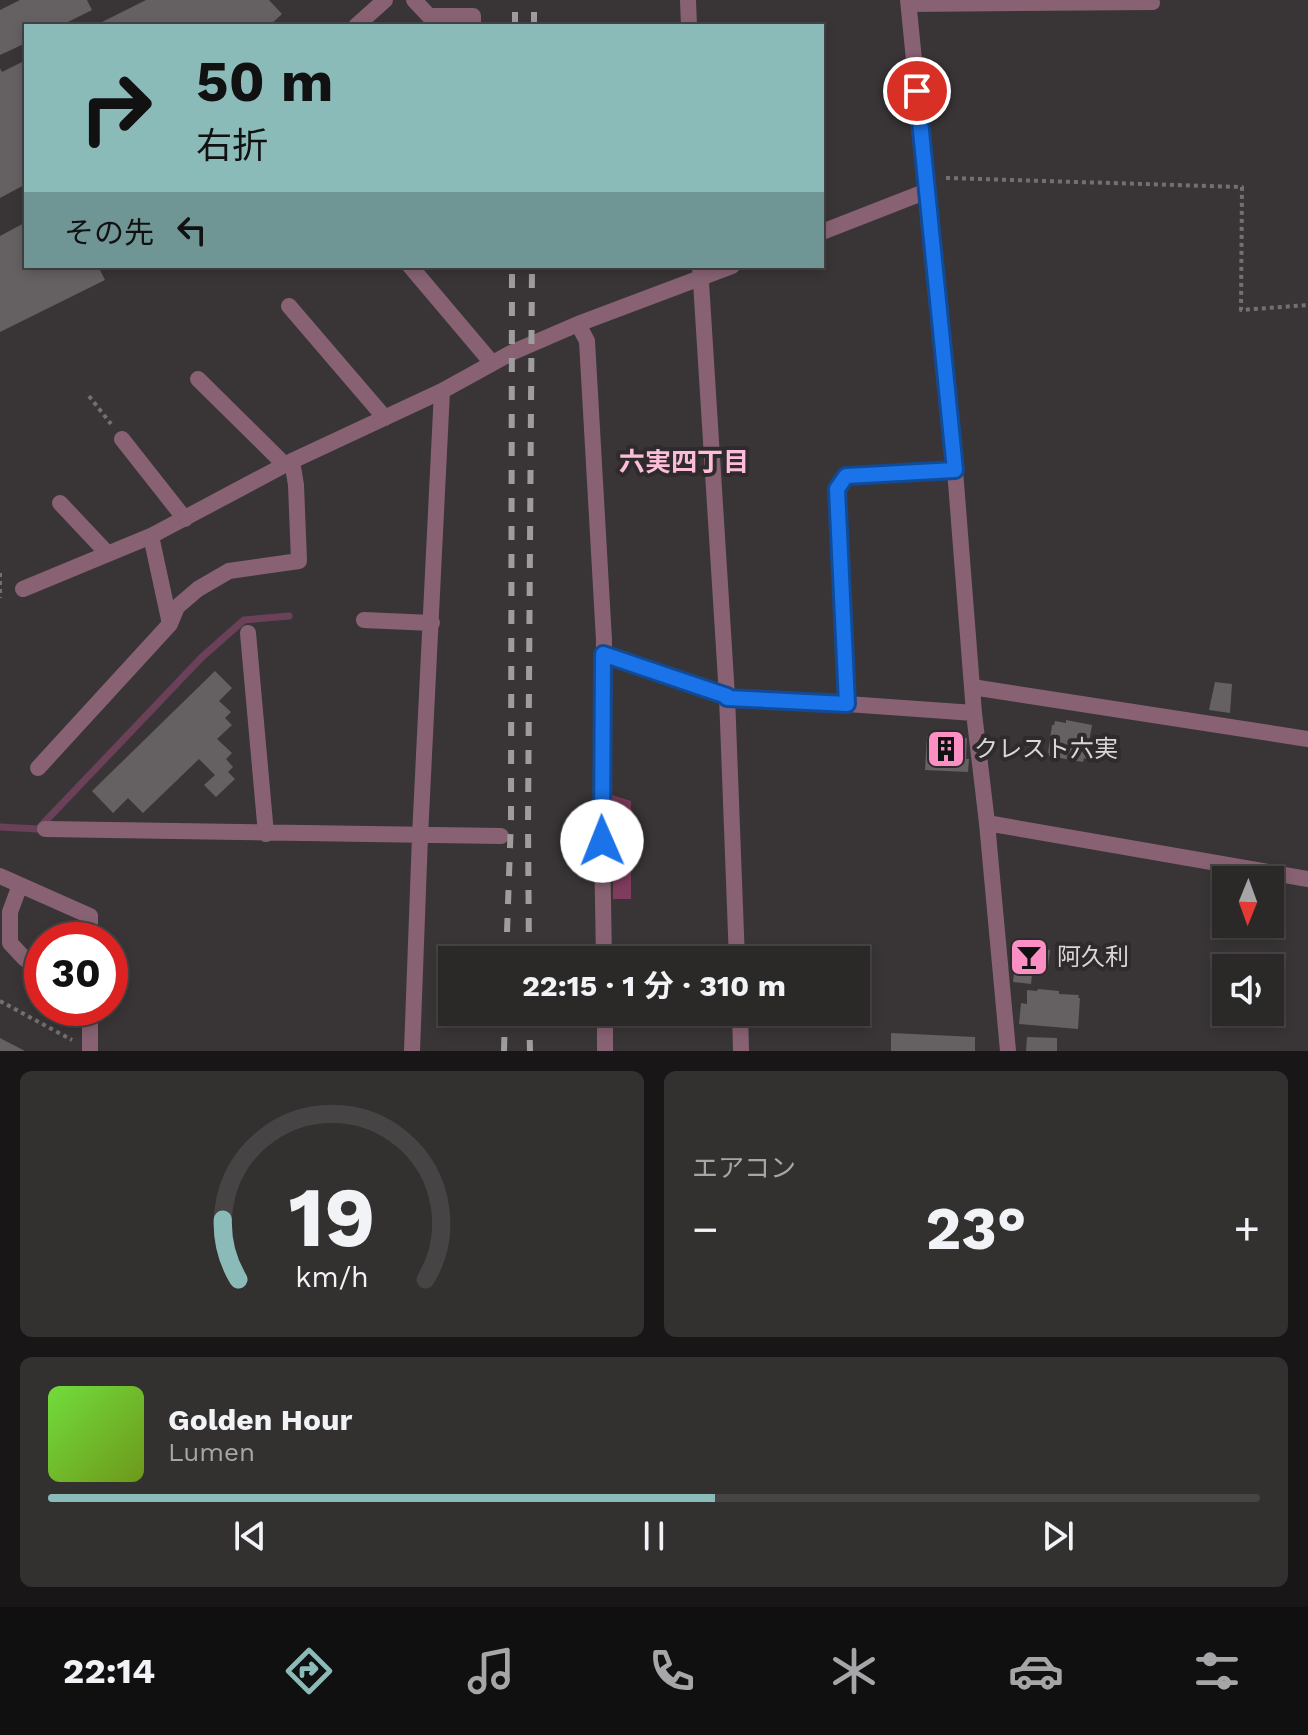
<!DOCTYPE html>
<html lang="ja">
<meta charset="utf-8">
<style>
:root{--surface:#2b2828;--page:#333030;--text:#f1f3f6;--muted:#a6a6a8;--line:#474445;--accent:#8bbbb9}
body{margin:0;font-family:"Work Sans","Noto Sans JP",sans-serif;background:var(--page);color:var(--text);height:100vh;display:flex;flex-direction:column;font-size:30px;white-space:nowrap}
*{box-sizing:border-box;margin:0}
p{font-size:26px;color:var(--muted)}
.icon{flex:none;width:44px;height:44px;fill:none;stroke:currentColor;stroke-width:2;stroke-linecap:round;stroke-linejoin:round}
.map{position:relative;height:1051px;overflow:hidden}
.details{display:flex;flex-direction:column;gap:20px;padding:20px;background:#181616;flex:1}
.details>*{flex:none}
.hud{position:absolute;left:24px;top:24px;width:800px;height:244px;border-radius:0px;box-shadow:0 4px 12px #0003,0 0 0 2px var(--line);background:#8bbbb9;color:#111;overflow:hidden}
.needle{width:52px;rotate:181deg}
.controls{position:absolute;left:1212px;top:866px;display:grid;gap:16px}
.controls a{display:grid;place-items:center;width:72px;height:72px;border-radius:0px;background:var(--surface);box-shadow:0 4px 12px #0003,0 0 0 2px var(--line);font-size:40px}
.speed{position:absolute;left:24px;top:922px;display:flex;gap:16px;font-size:40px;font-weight:700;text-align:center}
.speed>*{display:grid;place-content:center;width:104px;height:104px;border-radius:50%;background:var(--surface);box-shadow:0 4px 12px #0003,0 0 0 2px var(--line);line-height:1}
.speed .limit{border:12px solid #d22;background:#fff;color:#111}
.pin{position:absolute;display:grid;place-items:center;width:68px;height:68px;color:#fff;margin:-34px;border:4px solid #fff;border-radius:50%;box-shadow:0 2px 8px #0007}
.me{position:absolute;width:88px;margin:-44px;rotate:359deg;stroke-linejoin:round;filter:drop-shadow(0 0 6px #0008)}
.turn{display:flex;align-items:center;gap:28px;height:168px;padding:0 40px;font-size:36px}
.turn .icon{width:104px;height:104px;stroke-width:2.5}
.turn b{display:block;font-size:56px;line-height:68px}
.then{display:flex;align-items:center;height:76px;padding:0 40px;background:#0003;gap:16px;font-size:30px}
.big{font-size:60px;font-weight:700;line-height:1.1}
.details .widget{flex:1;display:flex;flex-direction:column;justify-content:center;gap:12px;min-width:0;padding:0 28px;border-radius:12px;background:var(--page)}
.details .dial{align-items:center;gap:0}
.dial svg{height:208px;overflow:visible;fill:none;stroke:var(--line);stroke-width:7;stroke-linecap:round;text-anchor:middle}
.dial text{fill:var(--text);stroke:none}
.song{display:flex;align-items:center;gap:24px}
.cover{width:96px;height:96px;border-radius:12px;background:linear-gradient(135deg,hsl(100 70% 55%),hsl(80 70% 35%))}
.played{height:8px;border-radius:4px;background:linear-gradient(90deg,var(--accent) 55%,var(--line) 55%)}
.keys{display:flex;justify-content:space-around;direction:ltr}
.heat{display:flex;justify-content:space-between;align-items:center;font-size:44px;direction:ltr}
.details .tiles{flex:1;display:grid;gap:20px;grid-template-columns:1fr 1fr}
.widget:last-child{grid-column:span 2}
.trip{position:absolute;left:438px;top:946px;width:432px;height:80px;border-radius:0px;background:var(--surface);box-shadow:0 4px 12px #0003,0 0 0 2px var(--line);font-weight:700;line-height:80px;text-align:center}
.tabs{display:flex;height:128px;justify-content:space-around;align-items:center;background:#111010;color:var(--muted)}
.tabs .icon{width:56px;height:56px}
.tabs .current{color:var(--accent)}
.tabs b{font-size:36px;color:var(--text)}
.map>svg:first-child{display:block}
</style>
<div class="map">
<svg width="1308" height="1051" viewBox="0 0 1308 1051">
<rect width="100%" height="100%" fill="#393536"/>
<!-- green -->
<path fill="#7f3c5d" d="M612 795 631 801V899H613Z"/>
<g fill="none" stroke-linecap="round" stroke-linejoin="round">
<!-- stream -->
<path stroke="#6b415a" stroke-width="7" d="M0 827 38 829 202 657 244 620 289 616"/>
</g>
<!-- building -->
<path fill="#656062" d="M20 0H87L92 10 60 26H26V43L0 55V10Z
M146 0H269L282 14 269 26H94Z
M26 60V184L0 198V68L2 72Z
M26 222V266H98L105 280 0 332V236Z
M215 671 232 688 219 701 231 712 225 718 232 725 217 739 232 753 226 759 233 767 228 772 235 779 216 797 204 785 215 775 199 759 143 813 128 798 113 813 92 791Z
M1215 682 1232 684 1230 713 1209 710Z
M1066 720 1092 725 1086 759 1084 758 1083 762 1049 756V753H1048L1052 725H1054L1055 721 1066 723Z
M927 736 967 738 966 759H969L968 772 925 770Z
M1014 944 1050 950 1048 966H1045V971L1012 968V948H1014Z
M1014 973 1032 975 1031 984 1013 982Z
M1038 989 1059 991V994L1079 995 1078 998H1080L1078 1029 1019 1024 1021 1003 1027 1004V990L1037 991Z
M891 1033 975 1037V1051H891Z
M1027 1037 1057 1038V1051H1026Z
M0 1038 25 1051H0Z"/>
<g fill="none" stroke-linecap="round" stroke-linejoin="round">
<!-- path -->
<path stroke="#747071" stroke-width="4" stroke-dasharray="4 4" stroke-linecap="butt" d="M946 178 1242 187 1241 310 1308 305
M89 396 111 424
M0 573V598
M0 1001 72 1040"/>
<!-- service -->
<path stroke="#886273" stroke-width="14" d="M909 5 1153 3"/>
<!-- minor -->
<path stroke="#886273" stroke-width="16" d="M414 0 429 16H473V26
M688 0 689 26
M908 0 955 470 974 713 987 823 1008 1051
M356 26 385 0
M822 232 927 191
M410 266 492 363
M700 266 727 696 737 960
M289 306 385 418
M578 324 587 341 604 640 601 782 604 960
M198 379 285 465
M122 439 185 519
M60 503 108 554
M151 536 170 624
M23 589 151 536 292 461 442 391 511 353 578 324 732 266
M364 620 432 623
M248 633 266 834
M603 654 727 696
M972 687 1308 739
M727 698 847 704 974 713
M847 704 837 489 846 476 955 470
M38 768 170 624 177 607 198 589 229 571 299 561 296 485 292 461
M987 823 1308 879
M45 829 501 836
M0 876 90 916V940
M20 885 10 912V943L25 959H42
M605 1012V1051
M740 1012 741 1051
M90 1051V1008
M412 1051 420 836 442 391"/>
<!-- rail -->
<path stroke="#9f9c9d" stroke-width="6" stroke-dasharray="14 14" stroke-linecap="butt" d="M515 26V0
M534 26V0
M506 960 511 819 512 266
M529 960 528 824 532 266
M529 1012 530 1051
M504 1051 505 1012"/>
</g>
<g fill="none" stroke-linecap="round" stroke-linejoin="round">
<defs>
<path id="route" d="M602 841 603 654 727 696V698L847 704 837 489 846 476 955 470 917 91"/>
</defs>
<!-- route casing -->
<use href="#route" stroke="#114b97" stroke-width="20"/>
<!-- route -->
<use href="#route" stroke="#1a73e8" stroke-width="14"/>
</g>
<!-- icons -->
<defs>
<symbol id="building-square" viewBox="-11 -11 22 22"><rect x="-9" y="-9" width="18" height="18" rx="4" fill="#fb8fc3" stroke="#2f2b2c"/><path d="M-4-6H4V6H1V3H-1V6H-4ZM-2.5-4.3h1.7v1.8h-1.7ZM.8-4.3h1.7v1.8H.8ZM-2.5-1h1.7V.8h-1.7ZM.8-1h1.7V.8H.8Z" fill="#111"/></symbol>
<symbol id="bar-square" viewBox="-11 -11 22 22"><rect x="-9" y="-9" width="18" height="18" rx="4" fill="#fb8fc3" stroke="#2f2b2c"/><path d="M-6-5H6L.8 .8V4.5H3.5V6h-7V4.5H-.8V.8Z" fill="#111"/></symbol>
</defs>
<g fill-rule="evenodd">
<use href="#building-square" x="924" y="727" width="44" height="44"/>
<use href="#bar-square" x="1007" y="935" width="44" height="44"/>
</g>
<g text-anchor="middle" stroke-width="8" stroke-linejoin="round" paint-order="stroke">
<!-- poi labels -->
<g font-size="24" fill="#d9d7d8" stroke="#2f2b2c" text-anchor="start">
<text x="974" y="757">クレスト六実</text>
<text x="1057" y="965">阿久利</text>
</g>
<!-- neighbourhood labels -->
<g font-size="26" font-weight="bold" fill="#fbbdd9" stroke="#2f2b2c">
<text x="684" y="471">六実四丁目</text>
</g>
</g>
</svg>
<div class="controls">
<a><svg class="needle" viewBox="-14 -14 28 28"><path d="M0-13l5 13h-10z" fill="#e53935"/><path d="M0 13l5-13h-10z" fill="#a6a6a8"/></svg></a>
<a><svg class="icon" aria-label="sound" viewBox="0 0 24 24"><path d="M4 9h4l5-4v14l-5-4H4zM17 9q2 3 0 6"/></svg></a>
</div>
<div class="speed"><div class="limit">30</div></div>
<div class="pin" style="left:917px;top:91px;background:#d93025"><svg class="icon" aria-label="arrive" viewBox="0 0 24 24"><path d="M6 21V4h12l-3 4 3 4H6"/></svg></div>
<svg class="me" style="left:602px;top:841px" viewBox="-20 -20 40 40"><circle r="19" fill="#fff"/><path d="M0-13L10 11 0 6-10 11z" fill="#1a73e8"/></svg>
<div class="trip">22:15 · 1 分 · 310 m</div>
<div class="hud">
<div class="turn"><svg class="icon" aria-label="right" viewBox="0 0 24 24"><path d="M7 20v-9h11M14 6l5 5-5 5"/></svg><div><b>50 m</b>右折</div></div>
<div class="then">その先<svg class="icon" aria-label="left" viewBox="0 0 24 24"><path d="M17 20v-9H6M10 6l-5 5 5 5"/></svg></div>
</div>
</div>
<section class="details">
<div class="tiles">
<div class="widget dial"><svg viewBox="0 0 100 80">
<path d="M14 69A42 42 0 1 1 86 69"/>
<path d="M14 69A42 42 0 0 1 8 46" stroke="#8bbbb9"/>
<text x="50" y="56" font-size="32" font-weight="700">19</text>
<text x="50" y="72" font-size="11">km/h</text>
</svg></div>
<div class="widget"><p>エアコン</p>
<div class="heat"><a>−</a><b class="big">23°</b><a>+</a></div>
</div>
<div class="widget">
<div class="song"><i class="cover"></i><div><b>Golden Hour</b><p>Lumen</p></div></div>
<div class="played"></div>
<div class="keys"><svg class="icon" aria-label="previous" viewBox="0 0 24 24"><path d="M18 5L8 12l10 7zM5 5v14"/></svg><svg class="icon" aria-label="pause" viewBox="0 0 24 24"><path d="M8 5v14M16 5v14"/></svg><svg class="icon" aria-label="next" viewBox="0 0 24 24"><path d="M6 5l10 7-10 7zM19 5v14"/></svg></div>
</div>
</div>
</section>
<nav class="tabs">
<b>22:14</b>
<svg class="icon current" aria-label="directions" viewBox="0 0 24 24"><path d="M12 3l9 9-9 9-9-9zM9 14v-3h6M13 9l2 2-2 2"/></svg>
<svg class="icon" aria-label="music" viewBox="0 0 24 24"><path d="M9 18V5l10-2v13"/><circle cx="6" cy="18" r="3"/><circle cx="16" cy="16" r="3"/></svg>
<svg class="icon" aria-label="phone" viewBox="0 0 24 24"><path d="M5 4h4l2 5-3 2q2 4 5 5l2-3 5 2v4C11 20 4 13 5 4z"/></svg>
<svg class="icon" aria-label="climate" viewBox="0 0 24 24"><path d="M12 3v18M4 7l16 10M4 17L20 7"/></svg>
<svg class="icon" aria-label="car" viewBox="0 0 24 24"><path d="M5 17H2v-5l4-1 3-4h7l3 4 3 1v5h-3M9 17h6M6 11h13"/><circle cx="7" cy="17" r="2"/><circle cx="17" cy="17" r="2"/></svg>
<svg class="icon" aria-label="filters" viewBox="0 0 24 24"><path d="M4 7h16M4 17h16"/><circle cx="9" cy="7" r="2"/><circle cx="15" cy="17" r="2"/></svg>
</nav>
